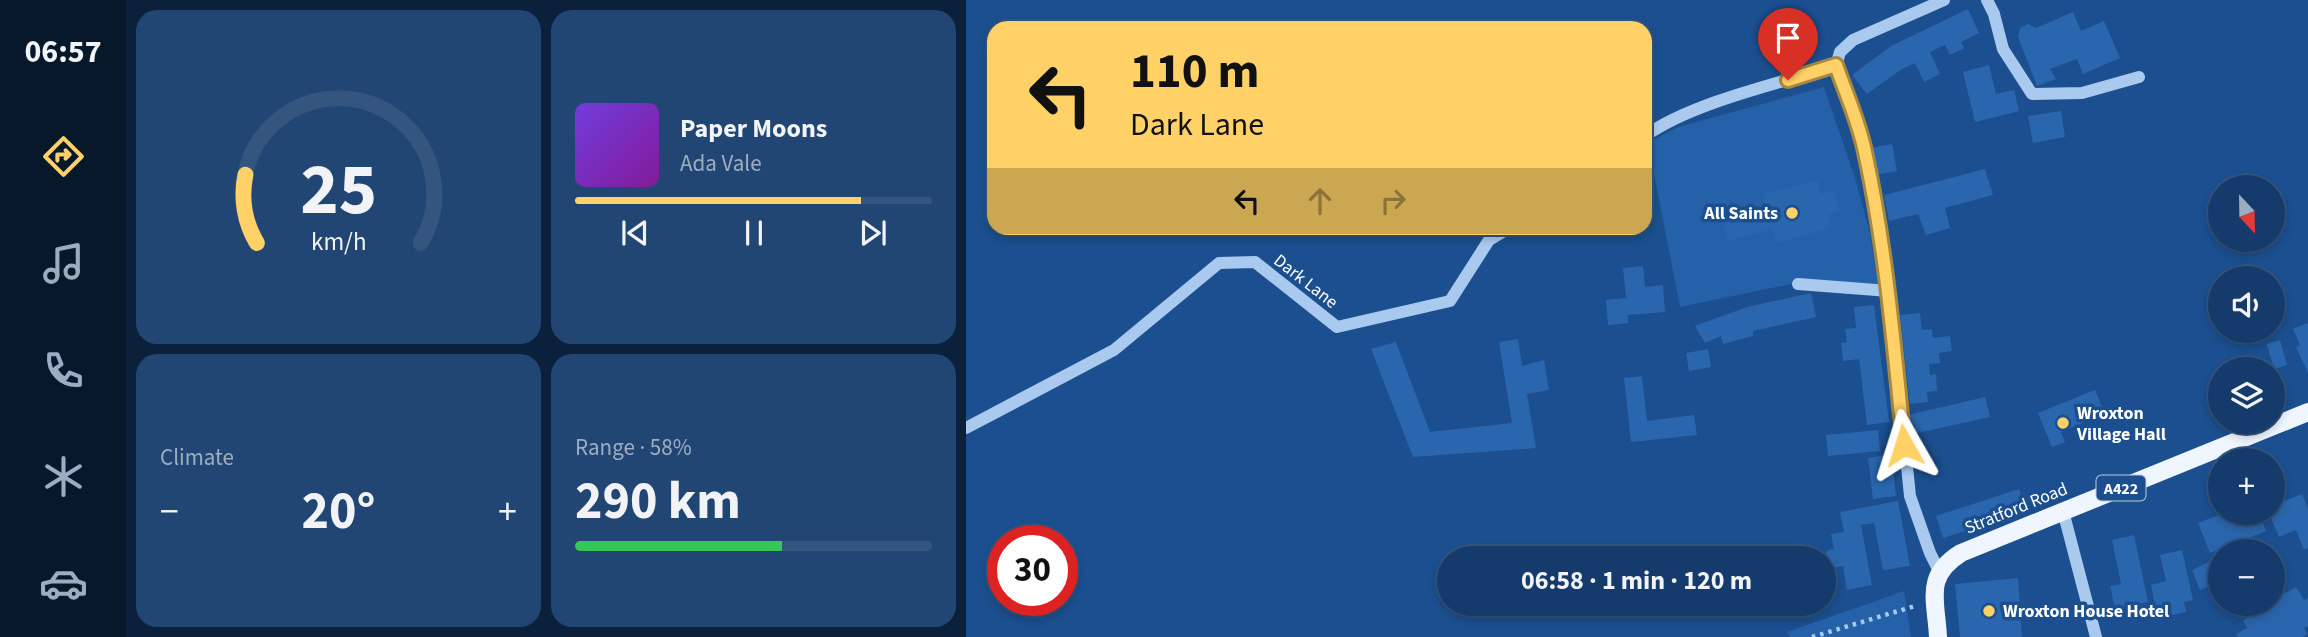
<!DOCTYPE html>
<meta charset="utf-8">
<style>
:root{--surface:#143b6b;--page:#214673;--text:#f1f3f6;--muted:#9dadc1;--line:#33557e;--accent:#ffd166}
body{margin:0;font-family:"Source Sans 3",sans-serif;background:var(--page);color:var(--text);height:100vh;display:flex;flex-direction:column;font-size:26px;white-space:nowrap}
*{box-sizing:border-box;margin:0}
p{font-size:23px;color:var(--muted)}
.icon{flex:none;width:38px;height:38px;fill:none;stroke:currentColor;stroke-width:2;stroke-linecap:round;stroke-linejoin:round}
.map{position:relative;flex:1;overflow:hidden}
.side{display:flex;flex-direction:column;gap:10px;padding:10px;background:#0b203b;width:840px}
.side>*{flex:none}
.banner{position:absolute;left:21px;top:21px;width:665px;height:214px;border-radius:21px;box-shadow:0 4px 10px #0003,0 0 0 2px var(--line);background:#ffd166;color:#111;overflow:hidden}
.needle{width:46px;rotate:158deg}
.fabs{position:absolute;left:1242px;top:175px;display:grid;gap:14px}
.fabs a{display:grid;place-items:center;width:77px;height:77px;border-radius:50%;background:var(--surface);box-shadow:0 4px 10px #0003,0 0 0 2px var(--line);font-size:35px}
.speed{position:absolute;left:21px;top:525px;display:flex;gap:14px;font-size:35px;font-weight:700;text-align:center}
.speed>*{display:grid;place-content:center;width:91px;height:91px;border-radius:50%;background:var(--surface);box-shadow:0 4px 10px #0003,0 0 0 2px var(--line);line-height:1}
.speed .limit{border:10px solid #d22;background:#fff;color:#111}
.pin{position:absolute;display:grid;place-items:center;width:60px;height:60px;color:#fff;margin:-72px -30px;border-radius:50% 50% 50% 0;rotate:-45deg;box-shadow:0 0 7px #0007}
.pin .icon{rotate:45deg}
.me{position:absolute;width:77px;margin:-38px;rotate:354deg;stroke-linejoin:round;filter:drop-shadow(0 0 5px #0008)}
.turn{display:flex;align-items:center;gap:24px;height:147px;padding:0 28px;font-size:32px}
.turn .icon{width:91px;height:91px;stroke-width:2.5}
.turn b{display:block;font-size:49px;line-height:60px}
.lanes{display:flex;align-items:center;height:66px;padding:0 28px;background:#0003;justify-content:center;gap:35px;direction:ltr}
.lanes .off{opacity:.35}
.big{font-size:52px;font-weight:700;line-height:1.1}
.side .card{flex:1;display:flex;flex-direction:column;justify-content:center;gap:10px;min-width:0;padding:0 24px;border-radius:21px;background:var(--page)}
.side .dial{align-items:center;gap:0}
.dial svg{height:182px;overflow:visible;fill:none;stroke:var(--line);stroke-width:7;stroke-linecap:round;text-anchor:middle}
.dial text{fill:var(--text);stroke:none}
.song{display:flex;align-items:center;gap:21px}
.cover{width:84px;height:84px;border-radius:10px;background:linear-gradient(135deg,hsl(260 70% 55%),hsl(290 70% 35%))}
.played{height:7px;border-radius:4px;background:linear-gradient(90deg,var(--accent) 80%,var(--line) 80%)}
.keys{display:flex;justify-content:space-around;direction:ltr}
.heat{display:flex;justify-content:space-between;align-items:center;font-size:38px;direction:ltr}
.charge{height:10px;border-radius:5px;background:linear-gradient(90deg,#34c759 58%,var(--line) 0)}
.side .tiles{flex:1;display:grid;gap:10px;grid-template-columns:repeat(2,1fr)}
.trip{position:absolute;left:471px;top:546px;width:399px;height:70px;border-radius:35px;background:var(--surface);box-shadow:0 4px 10px #0003,0 0 0 2px var(--line);font-weight:700;line-height:70px;text-align:center}
main{display:flex;flex:1;min-height:0}
.tab-bar{display:flex;flex-direction:column;width:126px;justify-content:space-around;align-items:center;background:#08182b;color:var(--muted)}
.tab-bar .icon{width:49px;height:49px}
.tab-bar .on{color:var(--accent)}
.tab-bar b{font-size:32px;color:var(--text)}
.map>svg:first-child{display:block}
</style>
<main>
<nav class="tab-bar">
<b>06:57</b>
<svg class="icon on" aria-label="directions" viewBox="0 0 24 24"><path d="M12 3l9 9-9 9-9-9zM9 14v-3h6M13 9l2 2-2 2"/></svg>
<svg class="icon" aria-label="music" viewBox="0 0 24 24"><path d="M9 18V5l10-2v13"/><circle cx="6" cy="18" r="3"/><circle cx="16" cy="16" r="3"/></svg>
<svg class="icon" aria-label="phone" viewBox="0 0 24 24"><path d="M5 4h4l2 5-3 2q2 4 5 5l2-3 5 2v4C11 20 4 13 5 4z"/></svg>
<svg class="icon" aria-label="climate" viewBox="0 0 24 24"><path d="M12 3v18M4 7l16 10M4 17L20 7"/></svg>
<svg class="icon" aria-label="car" viewBox="0 0 24 24"><path d="M5 17H2v-5l4-1 3-4h7l3 4 3 1v5h-3M9 17h6M6 11h13"/><circle cx="7" cy="17" r="2"/><circle cx="17" cy="17" r="2"/></svg>
</nav>
<section class="side">
<div class="tiles">
<div class="card dial"><svg viewBox="0 0 100 80">
<path d="M14 69A42 42 0 1 1 86 69"/>
<path d="M14 69A42 42 0 0 1 9 39" stroke="#ffd166"/>
<text x="50" y="56" font-size="32" font-weight="700">25</text>
<text x="50" y="72" font-size="11">km/h</text>
</svg></div>
<div class="card">
<div class="song"><i class="cover"></i><div><b>Paper Moons</b><p>Ada Vale</p></div></div>
<div class="played"></div>
<div class="keys"><svg class="icon" aria-label="previous" viewBox="0 0 24 24"><path d="M18 5L8 12l10 7zM5 5v14"/></svg><svg class="icon" aria-label="pause" viewBox="0 0 24 24"><path d="M8 5v14M16 5v14"/></svg><svg class="icon" aria-label="next" viewBox="0 0 24 24"><path d="M6 5l10 7-10 7zM19 5v14"/></svg></div>
</div>
<div class="card"><p>Climate</p>
<div class="heat"><a>−</a><b class="big">20°</b><a>+</a></div>
</div>
<div class="card"><p>Range · 58%</p><b class="big">290 km</b><div class="charge"></div></div>
</div>
</section>
<div class="map">
<svg width="1342" height="637" viewBox="0 0 1342 637">
<rect width="100%" height="100%" fill="#1b4f8f"/>
<!-- green -->
<path fill="#2461a8" d="M858 87 889 178 903 229 913 286 835 282 714 307 682 143 712 127Z
M938 591 945 637H824L821 632Z"/>
<!-- building -->
<path fill="#2a66ad" d="M1002 9 1013 33 995 42 998 48 984 55 979 45 964 52 974 74 958 82 949 63 936 69 901 94 886 75 925 46Z
M1107 12 1115 31 1138 21 1154 58 1117 74 1111 59 1084 69 1090 79 1071 86 1052 37 1054 28 1062 24 1070 28Z
M1023 65 1030 94 1048 90 1053 111 1009 122 997 72Z
M1095 111 1099 137 1067 143 1062 116Z
M926 144 931 171 909 175 905 148Z
M1019 169 1027 195 979 208 984 228 960 235 952 214 923 221 918 195Z
M851 180 855 194 868 190 874 211 862 215 865 228 810 243 806 229 762 241 756 220 801 208 797 194Z
M677 266 679 287 697 285 699 312 662 315V323L642 325 640 300 660 298 657 268Z
M845 293 850 317 787 331V336L757 344 755 336 739 343 729 326 781 307Z
M908 305 923 422 901 425 893 359 877 361 875 343 881 342 879 329 890 328 888 307Z
M954 313 956 330 966 329 967 338 984 336 986 351 973 353 974 363 963 364 964 375 970 374 971 391 961 392 962 402 944 404 934 315Z
M1342 323V373L1330 347 1334 345 1327 329Z
M552 339 556 366 578 360 583 390 561 394 570 448 447 457 405 349 430 342 464 432 546 423 533 342Z
M1314 340 1321 365 1308 369 1301 344Z
M742 349 745 367 723 371 720 353Z
M676 376 681 421 728 415 731 435 665 442 658 378Z
M1129 390 1139 414 1095 432 1099 442 1086 447 1072 413Z
M1019 397 1024 417 947 434 942 415Z
M912 430 914 451 862 456 860 435Z
M925 454 930 496 907 499 902 458Z
M1053 489 1060 511 977 538 970 516Z
M1336 494 1342 509V548L1338 550 1330 530 1313 537 1303 513H1307V506Z
M932 501 944 566 917 570 908 523 895 525 906 585 881 590 877 566 863 569 860 551 868 549 865 534 878 532 874 512Z
M1258 513H1293L1300 531 1244 553 1232 523Z
M1168 535 1182 602 1173 604 1175 614 1162 617 1160 611 1150 613 1144 586 1155 584 1146 540Z
M1216 550 1227 600 1218 602 1220 612 1203 616 1201 608 1190 610 1185 585 1200 581 1194 555Z
M1245 561 1254 582 1234 590 1226 570Z
M1052 578 1056 637H994L989 584Z
M1330 587 1338 600 1342 598V626L1338 628 1341 634 1337 637H1272L1270 634 1281 628 1277 620 1290 613 1289 611 1301 604H1307V600Z"/>
<g fill="none" stroke-linecap="round" stroke-linejoin="round">
<!-- path -->
<path stroke="#a9c9ee" stroke-width="4.5" stroke-dasharray="3.5 5" stroke-linecap="butt" d="M846 637 949 606"/>
<!-- minor -->
<path stroke="#a9c9ee" stroke-width="12" d="M1021 0 1028 14 1037 49 1066 94 1116 93 1173 77
M679 136C725 103 813 83 870 66
M832 284 923 291
M0 428 148 350 253 263 289 262 371 327 484 301 523 240 543 228
M1097 511 1130 637
M973 571 964 553 944 496 923 291 899 150 870 66 874 52 887 40 978 0"/>
<!-- major -->
<path stroke="#f0f6ff" stroke-width="18" d="M972 637C970 599 958 576 995 553L1342 412"/>
</g>
<g fill="none" stroke-linecap="round" stroke-linejoin="round">
<defs>
<path id="route" d="M822 80 870 65C880 94 893 122 899 152 920 248 928 347 938 445"/>
</defs>
<!-- route casing -->
<use href="#route" stroke="#a68842" stroke-width="18"/>
<!-- route -->
<use href="#route" stroke="#ffd166" stroke-width="12"/>
</g>
<!-- markers -->
<g fill="#ffd166" stroke="#1b4f8f" stroke-width="2.5">
<circle cx="826" cy="213" r="7"/>
<circle cx="1097" cy="423" r="7"/>
<circle cx="1023" cy="611" r="7"/>
</g>
<g text-anchor="middle" stroke-width="7" stroke-linejoin="round" paint-order="stroke">
<!-- shield labels -->
<rect fill="#1b4f8f" stroke="#bbcadd" stroke-width="2" x="1130.5" y="475.5" width="49" height="25" rx="5"/>
<g font-size="16" font-weight="bold" fill="#fff">
<text x="1155" y="494">A422</text>
</g>
<!-- poi labels -->
<g font-size="18" font-weight="bold" fill="#fff" stroke="#1b4f8f" text-anchor="start">
<text x="812" y="219" text-anchor="end">All Saints</text>
<text x="1111" y="419">Wroxton<tspan x="1111" dy="21">Village Hall</tspan></text>
<text x="1037" y="617">Wroxton House Hotel</text>
</g>
<!-- street labels -->
<g font-size="18" fill="#fff" stroke="#1b4f8f">
<text transform="translate(340 281) rotate(38)" y="6">Dark Lane</text>
<text transform="translate(1050 508) rotate(-22)" y="6">Stratford Road</text>
</g>
</g>
</svg>
<div class="fabs">
<a><svg class="needle" viewBox="-14 -14 28 28"><path d="M0-13l5 13h-10z" fill="#e53935"/><path d="M0 13l5-13h-10z" fill="#9dadc1"/></svg></a>
<a><svg class="icon" aria-label="sound" viewBox="0 0 24 24"><path d="M4 9h4l5-4v14l-5-4H4zM17 9q2 3 0 6"/></svg></a>
<a><svg class="icon" aria-label="layers" viewBox="0 0 24 24"><path d="M12 4l9 5-9 5-9-5zM3 14l9 5 9-5"/></svg></a>
<a>+</a>
<a>−</a>
</div>
<div class="speed"><div class="limit">30</div></div>
<div class="pin" style="left:822px;top:80px;background:#d93025"><svg class="icon" aria-label="arrive" viewBox="0 0 24 24"><path d="M6 21V4h12l-3 4 3 4H6"/></svg></div>
<svg class="me" style="left:938px;top:445px" viewBox="-20 -20 40 40"><path d="M0-17L14 15 0 8-14 15z" fill="#ffd166" stroke="#fff" stroke-width="4"/></svg>
<div class="trip">06:58 · 1 min · 120 m</div>
<div class="banner">
<div class="turn"><svg class="icon" aria-label="left" viewBox="0 0 24 24"><path d="M17 20v-9H6M10 6l-5 5 5 5"/></svg><div><b>110 m</b>Dark Lane</div></div>
<div class="lanes"><svg class="icon" aria-label="left" viewBox="0 0 24 24"><path d="M17 20v-9H6M10 6l-5 5 5 5"/></svg><svg class="icon off" aria-label="ahead" viewBox="0 0 24 24"><path d="M12 20V5M6 11l6-6 6 6"/></svg><svg class="icon off" aria-label="right" viewBox="0 0 24 24"><path d="M7 20v-9h11M14 6l5 5-5 5"/></svg></div>
</div>
</div>
</main>
